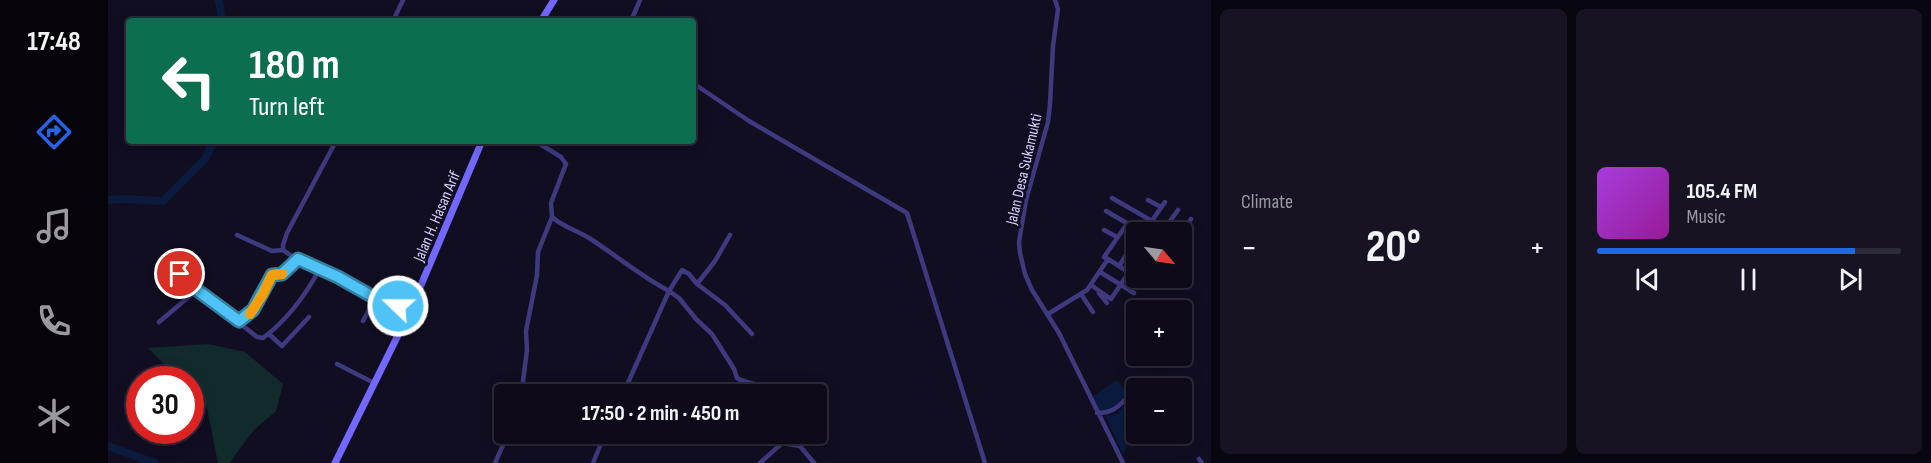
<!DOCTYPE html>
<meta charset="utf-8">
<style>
:root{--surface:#0e0a1a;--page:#171323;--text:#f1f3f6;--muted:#9b9aa2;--line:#2e2b39;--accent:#2563eb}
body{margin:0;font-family:"Sofia Sans Condensed",sans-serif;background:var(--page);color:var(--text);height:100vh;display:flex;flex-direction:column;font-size:22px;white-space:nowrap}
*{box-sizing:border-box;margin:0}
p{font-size:20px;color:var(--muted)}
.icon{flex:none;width:33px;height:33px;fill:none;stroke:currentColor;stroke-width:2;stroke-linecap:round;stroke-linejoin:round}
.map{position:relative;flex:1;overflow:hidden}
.side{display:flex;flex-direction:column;gap:9px;padding:9px;background:#08060e;width:720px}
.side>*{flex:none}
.guide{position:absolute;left:18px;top:18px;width:570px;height:126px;border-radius:6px;box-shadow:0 3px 15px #0003,0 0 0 2px var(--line);background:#0b6e4f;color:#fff;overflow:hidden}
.needle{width:39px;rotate:119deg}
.buttons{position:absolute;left:1018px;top:222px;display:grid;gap:12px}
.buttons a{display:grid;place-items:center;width:66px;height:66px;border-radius:6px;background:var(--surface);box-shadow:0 3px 15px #0003,0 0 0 2px var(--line);font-size:30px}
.speed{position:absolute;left:18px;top:366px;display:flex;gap:12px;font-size:30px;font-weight:700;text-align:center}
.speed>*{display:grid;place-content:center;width:78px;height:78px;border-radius:50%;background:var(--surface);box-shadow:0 3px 15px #0003,0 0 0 2px var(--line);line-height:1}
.speed .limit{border:9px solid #d22;background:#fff;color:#111}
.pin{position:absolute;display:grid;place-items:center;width:51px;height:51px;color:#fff;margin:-26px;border:3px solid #fff;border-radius:50%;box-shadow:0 2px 6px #0007}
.me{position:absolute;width:66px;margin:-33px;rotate:292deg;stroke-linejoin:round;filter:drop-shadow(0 0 4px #0008)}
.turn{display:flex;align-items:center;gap:21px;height:126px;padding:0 24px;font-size:27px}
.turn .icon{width:78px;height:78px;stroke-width:2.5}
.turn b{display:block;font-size:42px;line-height:51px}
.big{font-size:45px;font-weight:700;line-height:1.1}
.side .tile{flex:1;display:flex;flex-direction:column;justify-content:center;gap:9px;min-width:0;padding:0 21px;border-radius:9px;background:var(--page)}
.song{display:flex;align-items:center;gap:18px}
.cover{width:72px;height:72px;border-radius:9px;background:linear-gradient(135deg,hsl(280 70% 55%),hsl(300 70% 35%))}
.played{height:6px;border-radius:3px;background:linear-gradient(90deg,var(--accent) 85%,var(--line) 85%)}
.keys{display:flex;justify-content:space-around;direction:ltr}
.heat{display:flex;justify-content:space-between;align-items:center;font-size:33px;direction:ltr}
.side .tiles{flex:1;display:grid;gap:9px;grid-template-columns:repeat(2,1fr)}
.trip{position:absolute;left:386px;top:384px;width:333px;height:60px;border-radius:6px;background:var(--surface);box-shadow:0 3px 15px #0003,0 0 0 2px var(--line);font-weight:700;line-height:60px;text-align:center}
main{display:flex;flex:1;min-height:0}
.tab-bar{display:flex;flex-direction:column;width:108px;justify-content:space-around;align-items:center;background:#06040a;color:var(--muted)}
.tab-bar .icon{width:42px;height:42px}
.tab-bar .on{color:var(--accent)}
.tab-bar b{font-size:27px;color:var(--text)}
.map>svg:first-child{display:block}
</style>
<main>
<nav class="tab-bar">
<b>17:48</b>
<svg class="icon on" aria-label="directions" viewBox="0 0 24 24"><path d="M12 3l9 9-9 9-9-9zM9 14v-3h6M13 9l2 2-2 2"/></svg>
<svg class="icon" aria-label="music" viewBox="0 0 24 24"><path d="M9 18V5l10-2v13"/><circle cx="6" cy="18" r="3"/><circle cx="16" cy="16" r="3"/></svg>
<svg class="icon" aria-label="phone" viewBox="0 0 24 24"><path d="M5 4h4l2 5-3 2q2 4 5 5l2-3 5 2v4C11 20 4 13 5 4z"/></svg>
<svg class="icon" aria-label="climate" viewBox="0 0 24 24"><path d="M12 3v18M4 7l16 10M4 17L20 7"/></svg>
</nav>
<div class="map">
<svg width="1103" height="463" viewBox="0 0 1103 463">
<rect width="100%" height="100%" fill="#120e22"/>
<!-- green -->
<path fill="#112b2c" d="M100 344 137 352 175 384 168 411 146 430 121 463H110L99 408 83 391 82 380 71 379 40 348Z"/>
<!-- water -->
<path fill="#0a1b3e" d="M1009 380 1020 394 1006 411H991L984 397Z
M1019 403 1029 412V426L1024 431 1015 455 998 416 1009 414Z"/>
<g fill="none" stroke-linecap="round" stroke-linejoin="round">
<!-- river -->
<path stroke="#0a1b3e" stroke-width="8" d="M111 0 114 21
M0 200 16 199 55 201 97 159 106 141
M0 446 47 463"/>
<!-- minor -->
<path stroke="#3f3980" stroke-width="4.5" d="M947 0 950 9 945 46 942 104 940 122 918 200 911 242 912 253 917 274 924 290 951 333 1015 463
M285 21 295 0
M523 21 532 0
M585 83 641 121 799 213 877 463
M228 141 179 233 175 245V250L188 259 230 277 267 298 302 311
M1004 198 1044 221
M1040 200 1053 207
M998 211 1034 232
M444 217C455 227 468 230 481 238 508 255 532 276 561 291L515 394
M996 230 1009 237
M1036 232 1057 202
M1054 232 1070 210
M1074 232 1083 219
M129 235 164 251 175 250
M622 235 607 261 589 284 581 274 574 270 561 291 571 298 588 319 604 334 626 369 629 378C642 386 653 381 664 394
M1000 259 996 257 1019 224
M1011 266 1039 284 1044 278
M992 272 1026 293
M72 274 89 290
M589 284 617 305 644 334
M983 285 1003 299 1021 272
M991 293 999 303
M973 294 985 312
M940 314 979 290 1000 259 1011 266 1029 238
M131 321 145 311 164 275 174 274 190 259
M255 321 267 298
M51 322 89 290 149 337 155 338C179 320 197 296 211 270
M161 334 174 346 201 317
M229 364 266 383
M416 394 415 381 419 350 418 331 429 275 430 252 444 217 443 203 458 164 453 157 427 141
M989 413C1003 413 1008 409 1018 399H1022L1029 406
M657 434 668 442 692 446 706 463
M1091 459 1094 463
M387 463 400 434
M485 463 497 434
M652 463 673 444"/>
<!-- secondary -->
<path stroke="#7268fd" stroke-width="7" d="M433 21 446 0
M227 463 302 311 374 141"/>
</g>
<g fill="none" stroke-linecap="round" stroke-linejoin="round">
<defs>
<path id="route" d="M72 274 89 290 131 321 145 310 164 275 174 274 190 259 230 277 267 298 290 306"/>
</defs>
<!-- route casing -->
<use href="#route" stroke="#337fa1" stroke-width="15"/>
<!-- route -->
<use href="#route" stroke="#4fc3f7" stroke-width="10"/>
<!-- slow -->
<path stroke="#f59e0b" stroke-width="10" d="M142 314 155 294 164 275 174 274"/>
</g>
<g text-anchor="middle" stroke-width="6" stroke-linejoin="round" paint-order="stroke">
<!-- street labels -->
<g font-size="16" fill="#d7cffe" stroke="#120e22">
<text transform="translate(915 169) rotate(-77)" y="6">Jalan Desa Sukamukti</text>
<text transform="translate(328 216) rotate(-67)" y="6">Jalan H. Hasan Arif</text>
</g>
</g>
</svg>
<div class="buttons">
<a><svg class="needle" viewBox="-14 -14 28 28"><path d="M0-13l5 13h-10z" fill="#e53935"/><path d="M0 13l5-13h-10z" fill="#9b9aa2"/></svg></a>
<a>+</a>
<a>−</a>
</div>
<div class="speed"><div class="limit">30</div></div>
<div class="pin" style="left:72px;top:274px;background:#d93025"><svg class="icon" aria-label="arrive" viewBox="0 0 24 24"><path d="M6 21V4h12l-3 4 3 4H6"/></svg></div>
<svg class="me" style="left:290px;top:306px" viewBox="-20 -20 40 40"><circle r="17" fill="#4fc3f7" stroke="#fff" stroke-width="3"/><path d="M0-11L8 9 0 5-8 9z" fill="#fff"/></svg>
<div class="trip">17:50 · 2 min · 450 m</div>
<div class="guide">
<div class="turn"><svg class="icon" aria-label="left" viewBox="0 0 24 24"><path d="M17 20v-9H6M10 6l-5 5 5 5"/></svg><div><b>180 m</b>Turn left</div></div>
</div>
</div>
<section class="side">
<div class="tiles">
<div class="tile"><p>Climate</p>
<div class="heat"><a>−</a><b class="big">20°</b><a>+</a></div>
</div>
<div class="tile">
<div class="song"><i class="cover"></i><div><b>105.4 FM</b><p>Music</p></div></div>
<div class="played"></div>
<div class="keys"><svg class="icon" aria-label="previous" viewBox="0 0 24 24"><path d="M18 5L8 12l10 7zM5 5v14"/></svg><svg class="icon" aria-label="pause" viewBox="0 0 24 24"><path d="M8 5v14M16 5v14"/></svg><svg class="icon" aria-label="next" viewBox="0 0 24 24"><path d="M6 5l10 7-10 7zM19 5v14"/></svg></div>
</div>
</div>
</section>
</main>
